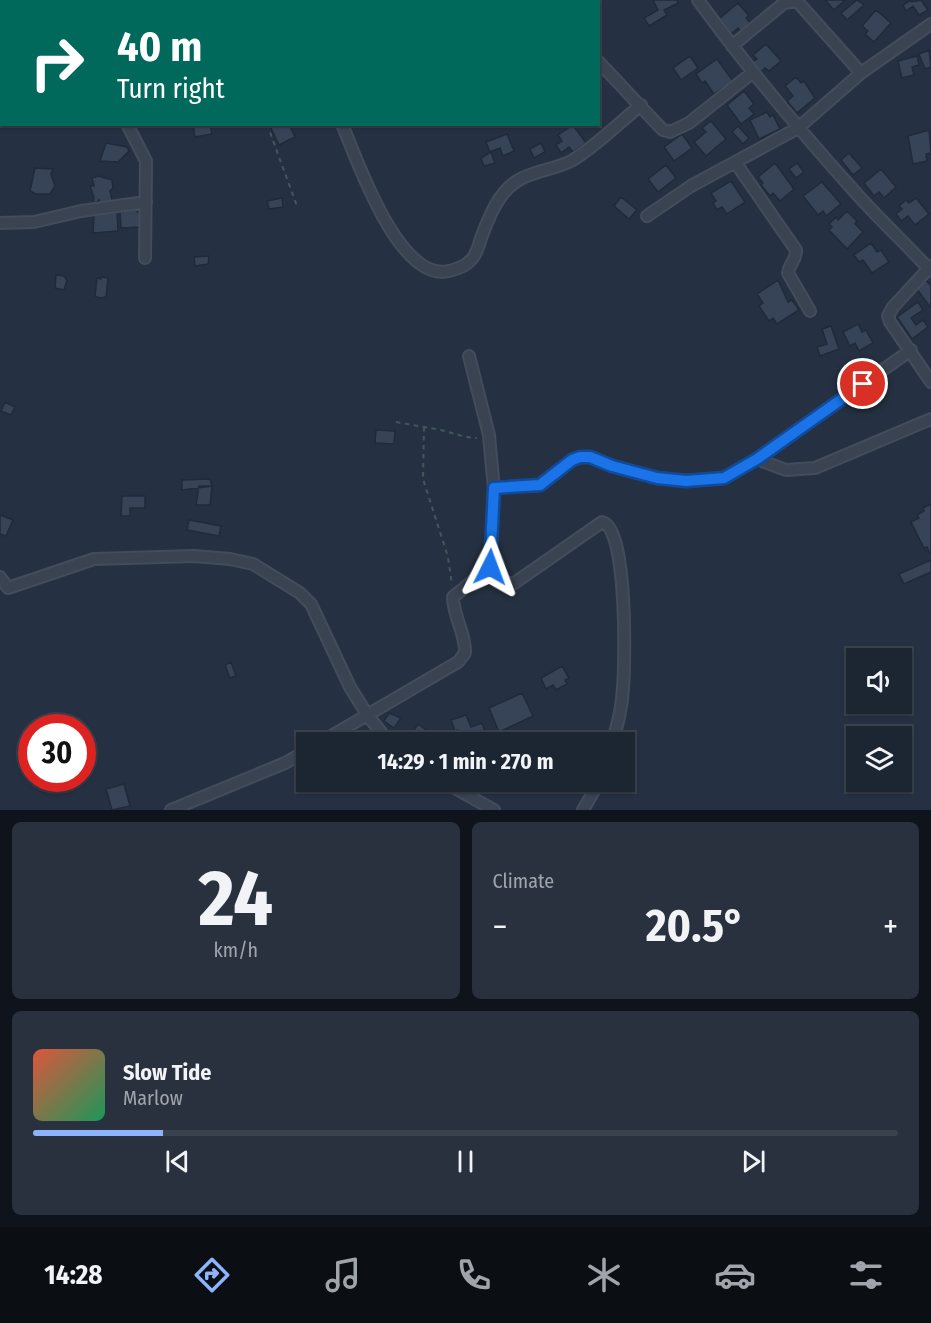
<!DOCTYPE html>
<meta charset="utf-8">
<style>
:root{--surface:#1c2532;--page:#29313e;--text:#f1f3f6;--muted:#a0a5ac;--line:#3a424d;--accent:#8cb3fc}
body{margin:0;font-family:"Fira Sans Condensed",sans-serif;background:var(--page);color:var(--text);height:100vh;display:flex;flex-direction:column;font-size:22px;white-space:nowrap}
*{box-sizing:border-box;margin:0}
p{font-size:20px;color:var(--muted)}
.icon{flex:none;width:33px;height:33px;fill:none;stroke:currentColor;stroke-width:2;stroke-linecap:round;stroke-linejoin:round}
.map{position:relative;height:810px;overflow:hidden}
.sheet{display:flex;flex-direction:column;gap:12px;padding:12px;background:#0f141c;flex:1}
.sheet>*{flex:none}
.hud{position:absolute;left:0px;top:0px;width:600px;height:126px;box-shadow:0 2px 4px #0004,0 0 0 2px var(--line);background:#00695c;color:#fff;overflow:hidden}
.controls{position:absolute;left:846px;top:648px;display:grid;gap:12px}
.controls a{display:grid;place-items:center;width:66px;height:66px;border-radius:0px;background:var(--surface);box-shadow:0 2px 4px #0004,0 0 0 2px var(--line);font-size:30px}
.speed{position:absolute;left:18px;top:714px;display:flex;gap:12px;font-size:30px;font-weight:700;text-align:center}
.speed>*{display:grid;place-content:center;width:78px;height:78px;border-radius:50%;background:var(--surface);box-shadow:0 2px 4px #0004,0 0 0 2px var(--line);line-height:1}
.speed .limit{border:9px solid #d22;background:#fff;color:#111}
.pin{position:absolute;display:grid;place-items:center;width:51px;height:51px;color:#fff;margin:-26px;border:3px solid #fff;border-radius:50%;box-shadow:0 2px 6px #0007}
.me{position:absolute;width:66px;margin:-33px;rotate:3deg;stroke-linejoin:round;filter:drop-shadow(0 0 4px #0008)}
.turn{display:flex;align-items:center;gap:21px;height:126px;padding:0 18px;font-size:27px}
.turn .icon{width:78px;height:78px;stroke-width:2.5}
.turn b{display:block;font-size:42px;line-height:51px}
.big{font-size:45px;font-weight:700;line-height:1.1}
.sheet .tile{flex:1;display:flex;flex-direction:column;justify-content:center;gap:9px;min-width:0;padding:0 21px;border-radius:9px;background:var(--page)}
.sheet .dial{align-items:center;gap:0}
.dial b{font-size:78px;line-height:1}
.song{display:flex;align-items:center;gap:18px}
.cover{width:72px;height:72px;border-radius:9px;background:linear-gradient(135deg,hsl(10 70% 55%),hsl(150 70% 35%))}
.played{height:6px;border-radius:3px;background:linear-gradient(90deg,var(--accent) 15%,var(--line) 15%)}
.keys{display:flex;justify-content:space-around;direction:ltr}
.heat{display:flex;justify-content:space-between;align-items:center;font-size:33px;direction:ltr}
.sheet .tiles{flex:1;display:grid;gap:12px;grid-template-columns:1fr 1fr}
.tile:last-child{grid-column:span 2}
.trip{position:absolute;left:296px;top:732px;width:339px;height:60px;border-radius:0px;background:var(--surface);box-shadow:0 2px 4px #0004,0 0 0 2px var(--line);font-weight:700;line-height:60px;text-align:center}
.menu{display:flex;height:96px;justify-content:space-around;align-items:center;background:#0b0f14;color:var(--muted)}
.menu .icon{width:42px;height:42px}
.menu .active{color:var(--accent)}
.menu b{font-size:27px;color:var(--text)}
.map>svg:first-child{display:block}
</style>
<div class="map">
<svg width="931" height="810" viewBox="0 0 931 810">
<rect width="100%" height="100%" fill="#253142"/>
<!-- building -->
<path fill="#374458" stroke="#202a39" stroke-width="1.5" d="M653 0H677L678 3 664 10 667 15 649 26 644 18 658 10Z
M825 0H845L834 10Z
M857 0 864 5 847 20 841 13Z
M911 0 912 2 921 0 928 10 919 15 913 6 906 11 903 5Z
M738 3 749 16 746 18 751 24 741 32 738 28 731 34 719 19Z
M876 10 891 23 874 42 865 34 868 31 862 26Z
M766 44 781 61 769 71 765 68 761 72 752 62 757 59 753 55Z
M929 50 931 67 925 69 919 54Z
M690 56 698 68 681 80 673 68Z
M917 56 919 65 912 67 914 75 902 78 898 61Z
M717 59 733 81 714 94 705 81 702 83 696 74Z
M796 77 801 83 804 81 815 98 797 113 787 101 793 96 785 86Z
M744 91 754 104 749 108 754 114 741 124 727 105Z
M767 112 770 117 773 115 780 129 759 139 750 120Z
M711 121 726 139 706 156 694 142 706 132 702 128Z
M193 124H210L212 134 195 137Z
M269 124H289L295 137 279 145Z
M573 125 586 143 573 152 569 147 561 153 556 145 562 141 558 135Z
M738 126 749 138 743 144 732 132Z
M929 130 931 153 926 154 927 161 913 164 908 136Z
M507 134 514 151 503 156 500 148 490 152 486 142Z
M682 134 692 148 674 161 664 147Z
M106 143 127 147 129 151 118 162 100 161Z
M541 143 545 152 534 158 530 149Z
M491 152 495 163 484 166 481 158Z
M849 153 862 168 853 175 841 160Z
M775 163 794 189 780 201 773 193 770 196 761 185 763 183 758 177Z
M797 163 804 172 796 178 789 169Z
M666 165 676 178 658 192 648 179Z
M35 168 53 169 51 174 55 186 50 194H36L30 191Z
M881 169 896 187 884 198 879 192 874 196 864 183Z
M99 176 112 180 113 188 110 191 112 200 107 204 100 205 99 200 96 203 93 201 94 198 90 186H94L92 178Z
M731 181 745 202 727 214 722 207 717 210 713 203 716 201 711 193Z
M822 182 841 204 826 216 823 211 818 215 803 196Z
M621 197 637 210 629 219 614 206Z
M282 198 283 207 269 209 267 201Z
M916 198 929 214 915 225 908 216 901 221 896 214 902 209 899 206 906 200 909 203Z
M134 209 140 214 144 227 121 228 120 212Z
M97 211 117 212 118 231 93 233 94 215H98Z
M847 211 857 221 855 224 863 232 847 249 829 230 832 227 829 224 836 217 838 220Z
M871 243 877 252 881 250 889 262 872 273 863 260 859 262 854 255Z
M209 256 208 264 195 266 194 257Z
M56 275 64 276 67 280 64 290 55 288Z
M101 277 108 278 106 297 99 298 95 296 97 278 101 279Z
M778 280 788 302 792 300 799 310 777 324 773 318 769 321 759 306 763 303 757 294Z
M926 280 931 286V308L916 288Z
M918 302 923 310 911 318 916 325 923 320 928 327 912 339 897 317Z
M858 324 862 332 866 330 873 343 859 351 855 343 850 346 843 332Z
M831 326 839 349 820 356 817 347 827 344 822 329Z
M5 402 15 407 11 415 1 411Z
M376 430 395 431 394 444 375 443Z
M210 479 212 486 182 490V480Z
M199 486H212L210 505H196Z
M122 496H145V508H130V516H121Z
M931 504V553L930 554 927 547 924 548 911 522 919 518 917 515 924 511 923 508Z
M0 515 13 520 6 536 0 534Z
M189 520 221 526 219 536 187 530Z
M931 560V572L904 584 899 574Z
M231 662 236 676 230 678 225 665Z
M562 666 569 678 565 680 567 684 556 690 553 685 546 689 541 678Z
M522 693 533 716 499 732 489 708Z
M389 713 401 718 394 728 384 721Z
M466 715 471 727 482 723 485 732 480 734 482 738 475 740 476 742H462L458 730 455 731 451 720Z
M418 724 429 732 425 738 414 730Z
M124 784 130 806 112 810 106 789Z"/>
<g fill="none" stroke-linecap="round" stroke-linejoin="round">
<defs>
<path id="street" d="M281 0V2
M547 0 549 2
M698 0C747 67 799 130 855 192 879 219 906 244 931 271
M89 2 95 0
M140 2 141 0
M0 25H2
M732 46 784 3 797 1 861 73
M598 61 657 124 663 130 670 132 689 123 752 73
M127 124 146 161 145 258
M342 124C357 160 399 283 449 271 458 269 466 266 472 259 477 253 479 245 481 238 489 217 498 193 517 181 534 170 555 170 573 160 597 145 619 123 641 105
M735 162 796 250C797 259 789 264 788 273L810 311
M647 216 691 186 798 128 861 73 931 24
M0 223 34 222 81 211 146 202
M931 266 893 307 888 316 890 322 931 382
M757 459 786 470 815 468 931 419
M494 488 540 485 572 460 581 457H590L612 466 657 478 686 481 724 478 757 459 911 350
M490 567 503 582 513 584 602 522C628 527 625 663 623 688 622 706 618 725 612 742
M0 577 8 588 94 559 194 556 230 559 253 564 300 593 311 604 350 687 368 716 389 742
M321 742 458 662 465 653C466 634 453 616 453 597L490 567 494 488 491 458 489 435 469 356
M444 782 494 810
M171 810 285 763 306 751
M583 810 599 782"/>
</defs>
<!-- street casing -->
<use href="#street" stroke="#434c5b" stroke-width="14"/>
<!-- path -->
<path stroke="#41585b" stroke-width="2" stroke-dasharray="4.5 4.5" stroke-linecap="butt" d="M267 124 297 206
M396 422 441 430 466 437 477 438
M424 427 423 479 448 557 452 585"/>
<!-- street -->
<use href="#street" stroke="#3a4352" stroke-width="10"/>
</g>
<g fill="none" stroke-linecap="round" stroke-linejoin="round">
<defs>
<path id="route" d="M490 567 494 488 540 485 572 460 580 457H590L612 466 657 478 686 481 724 478 757 459 863 384"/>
</defs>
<!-- route casing -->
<use href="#route" stroke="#114b97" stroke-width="15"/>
<!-- route -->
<use href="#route" stroke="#1a73e8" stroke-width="10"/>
</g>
</svg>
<div class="controls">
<a><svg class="icon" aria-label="sound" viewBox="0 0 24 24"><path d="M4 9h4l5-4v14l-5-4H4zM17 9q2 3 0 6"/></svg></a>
<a><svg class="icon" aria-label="layers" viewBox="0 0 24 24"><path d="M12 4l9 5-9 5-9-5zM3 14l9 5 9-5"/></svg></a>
</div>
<div class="speed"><div class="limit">30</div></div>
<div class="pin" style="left:863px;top:384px;background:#d93025"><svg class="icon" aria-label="arrive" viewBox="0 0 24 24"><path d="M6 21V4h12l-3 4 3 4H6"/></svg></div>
<svg class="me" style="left:490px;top:567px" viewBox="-20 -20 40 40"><path d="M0-17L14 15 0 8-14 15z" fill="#1a73e8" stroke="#fff" stroke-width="4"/></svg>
<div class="trip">14:29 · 1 min · 270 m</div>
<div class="hud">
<div class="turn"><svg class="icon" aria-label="right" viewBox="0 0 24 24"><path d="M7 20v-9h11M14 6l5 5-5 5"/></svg><div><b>40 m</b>Turn right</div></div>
</div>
</div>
<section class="sheet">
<div class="tiles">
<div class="tile dial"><b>24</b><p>km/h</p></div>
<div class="tile"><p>Climate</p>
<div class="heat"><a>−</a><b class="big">20.5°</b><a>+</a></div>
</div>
<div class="tile">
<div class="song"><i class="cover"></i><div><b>Slow Tide</b><p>Marlow</p></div></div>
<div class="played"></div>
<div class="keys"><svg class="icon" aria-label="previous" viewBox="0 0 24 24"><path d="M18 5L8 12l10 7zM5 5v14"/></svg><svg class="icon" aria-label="pause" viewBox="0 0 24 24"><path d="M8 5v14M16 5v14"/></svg><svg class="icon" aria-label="next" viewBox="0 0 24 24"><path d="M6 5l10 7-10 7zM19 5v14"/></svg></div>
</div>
</div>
</section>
<nav class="menu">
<b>14:28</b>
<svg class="icon active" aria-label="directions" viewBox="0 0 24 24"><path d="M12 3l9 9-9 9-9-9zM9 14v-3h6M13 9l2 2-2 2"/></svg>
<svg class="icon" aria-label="music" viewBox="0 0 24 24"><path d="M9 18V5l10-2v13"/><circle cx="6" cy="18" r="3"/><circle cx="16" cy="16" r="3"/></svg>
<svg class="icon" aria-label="phone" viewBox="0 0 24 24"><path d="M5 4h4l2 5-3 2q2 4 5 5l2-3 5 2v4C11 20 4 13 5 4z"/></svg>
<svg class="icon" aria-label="climate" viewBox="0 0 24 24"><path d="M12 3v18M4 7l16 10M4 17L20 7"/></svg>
<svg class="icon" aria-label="car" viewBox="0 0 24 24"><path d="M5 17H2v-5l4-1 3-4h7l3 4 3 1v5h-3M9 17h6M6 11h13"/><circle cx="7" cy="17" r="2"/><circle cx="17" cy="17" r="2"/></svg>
<svg class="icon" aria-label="filters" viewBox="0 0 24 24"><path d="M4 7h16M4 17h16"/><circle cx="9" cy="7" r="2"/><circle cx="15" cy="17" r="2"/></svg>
</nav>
